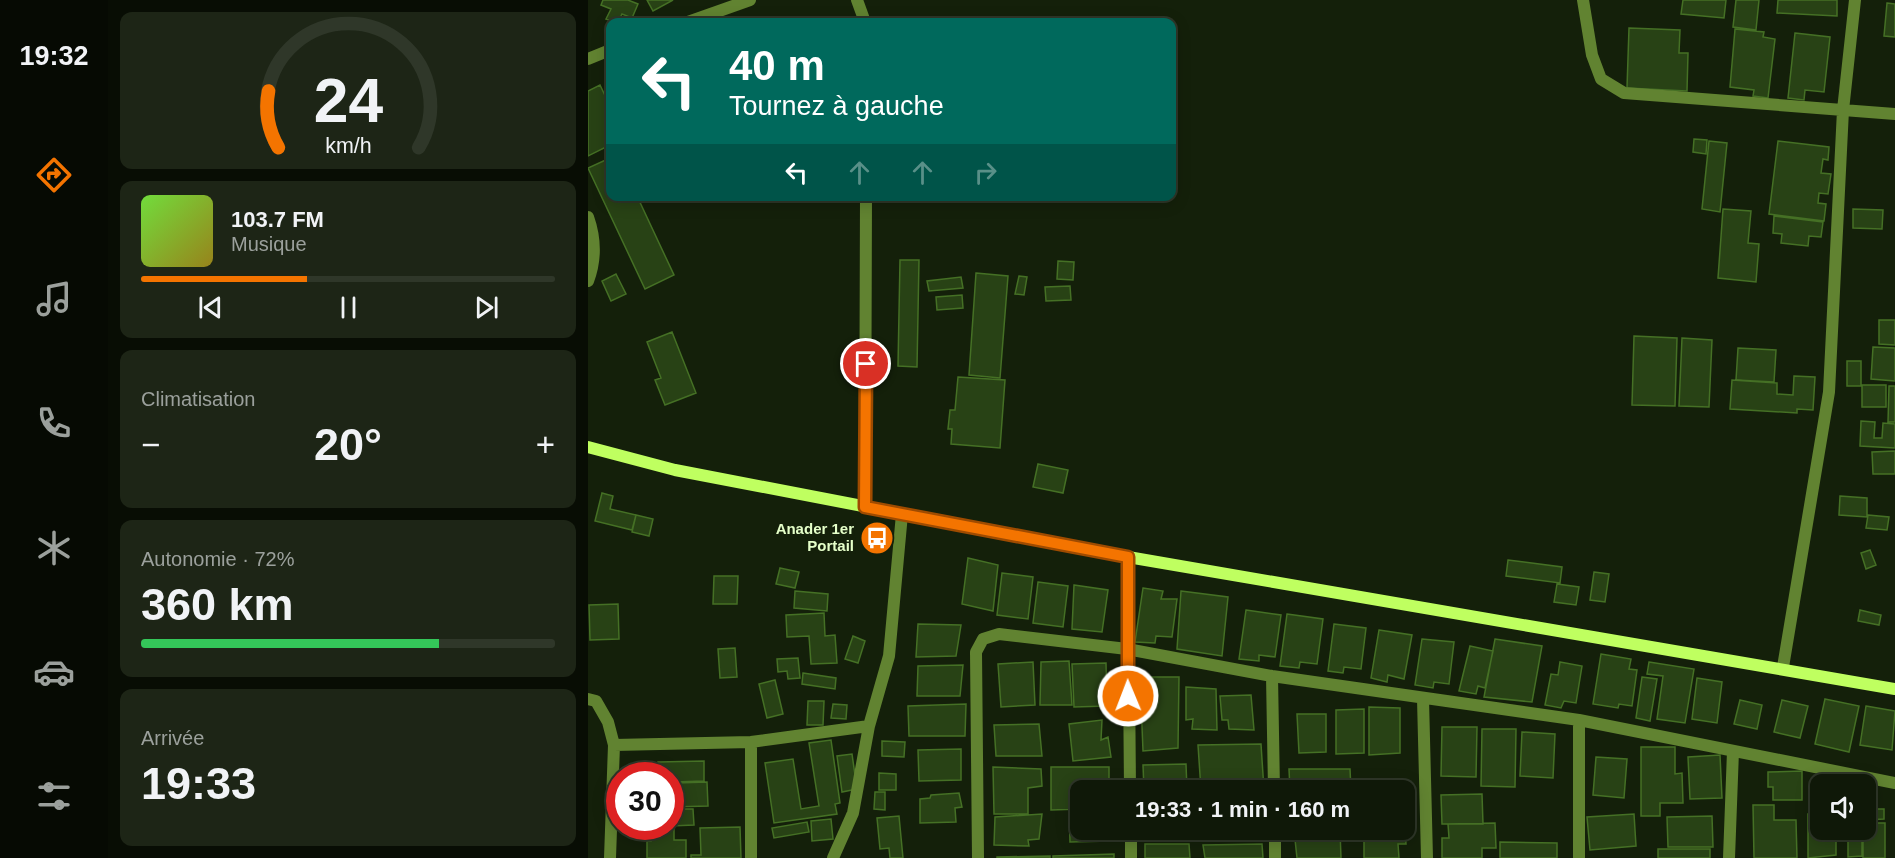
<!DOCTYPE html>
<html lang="fr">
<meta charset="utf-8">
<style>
:root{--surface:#0f1808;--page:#1d2516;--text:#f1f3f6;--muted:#9ba09c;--line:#2f3729;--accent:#f47400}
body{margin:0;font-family:Helvetica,sans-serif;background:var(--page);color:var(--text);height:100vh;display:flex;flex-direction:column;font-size:22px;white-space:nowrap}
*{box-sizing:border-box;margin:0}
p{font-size:20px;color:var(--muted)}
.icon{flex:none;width:33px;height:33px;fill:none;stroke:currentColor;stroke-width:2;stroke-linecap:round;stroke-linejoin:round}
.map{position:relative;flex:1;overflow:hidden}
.drawer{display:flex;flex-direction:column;gap:12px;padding:12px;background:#080d04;width:480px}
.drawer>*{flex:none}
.hud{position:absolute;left:18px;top:18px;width:570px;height:183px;border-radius:12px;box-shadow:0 3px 15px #0003,0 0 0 2px var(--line);background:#00695c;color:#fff;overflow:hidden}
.tools{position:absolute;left:1222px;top:774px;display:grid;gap:12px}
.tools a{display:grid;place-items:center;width:66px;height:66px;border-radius:12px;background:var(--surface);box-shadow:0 3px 15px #0003,0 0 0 2px var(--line);font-size:30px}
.speed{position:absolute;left:18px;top:762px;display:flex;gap:12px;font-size:30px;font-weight:700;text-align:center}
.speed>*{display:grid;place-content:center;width:78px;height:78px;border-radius:50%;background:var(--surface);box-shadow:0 3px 15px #0003,0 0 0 2px var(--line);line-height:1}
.speed .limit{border:9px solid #d22;background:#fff;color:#111}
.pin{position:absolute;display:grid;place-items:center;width:51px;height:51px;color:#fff;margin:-26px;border:3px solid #fff;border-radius:50%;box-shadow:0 2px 6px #0007}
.me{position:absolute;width:66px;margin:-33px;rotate:359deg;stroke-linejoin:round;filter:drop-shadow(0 0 4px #0008)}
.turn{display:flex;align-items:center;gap:21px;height:126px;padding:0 24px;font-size:27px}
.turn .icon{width:78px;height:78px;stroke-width:2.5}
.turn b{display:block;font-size:42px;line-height:51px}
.lanes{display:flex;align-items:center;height:57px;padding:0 24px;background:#0003;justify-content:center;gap:30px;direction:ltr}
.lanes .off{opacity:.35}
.big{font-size:45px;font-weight:700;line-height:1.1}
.drawer .card{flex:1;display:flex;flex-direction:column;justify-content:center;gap:9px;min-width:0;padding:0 21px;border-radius:12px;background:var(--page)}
.drawer .dial{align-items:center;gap:0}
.dial svg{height:156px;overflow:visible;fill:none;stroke:var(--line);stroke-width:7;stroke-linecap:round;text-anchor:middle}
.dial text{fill:var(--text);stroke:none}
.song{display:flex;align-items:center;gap:18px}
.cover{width:72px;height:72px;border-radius:9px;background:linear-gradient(135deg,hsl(100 70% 55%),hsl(50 70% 35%))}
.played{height:6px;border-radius:3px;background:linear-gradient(90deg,var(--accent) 40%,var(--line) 40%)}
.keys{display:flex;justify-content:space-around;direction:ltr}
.heat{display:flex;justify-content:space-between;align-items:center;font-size:33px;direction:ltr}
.charge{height:9px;border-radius:4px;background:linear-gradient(90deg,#34c759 72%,var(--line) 0)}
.trip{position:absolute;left:482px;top:780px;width:345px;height:60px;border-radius:12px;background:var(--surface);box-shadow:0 3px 15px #0003,0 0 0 2px var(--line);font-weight:700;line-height:60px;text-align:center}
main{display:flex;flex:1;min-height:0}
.menu{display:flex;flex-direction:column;width:108px;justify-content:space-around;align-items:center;background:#060a03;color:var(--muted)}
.menu .icon{width:42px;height:42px}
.menu .active{color:var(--accent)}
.menu b{font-size:27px;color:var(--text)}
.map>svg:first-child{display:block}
</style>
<main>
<nav class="menu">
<b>19:32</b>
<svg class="icon active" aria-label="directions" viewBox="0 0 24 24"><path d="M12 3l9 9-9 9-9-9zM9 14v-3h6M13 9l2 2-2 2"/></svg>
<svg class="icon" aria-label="music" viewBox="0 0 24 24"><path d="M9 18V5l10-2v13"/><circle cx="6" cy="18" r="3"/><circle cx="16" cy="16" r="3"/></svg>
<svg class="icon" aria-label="phone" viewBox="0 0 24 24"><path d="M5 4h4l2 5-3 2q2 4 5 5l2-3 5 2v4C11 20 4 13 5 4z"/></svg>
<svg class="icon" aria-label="climate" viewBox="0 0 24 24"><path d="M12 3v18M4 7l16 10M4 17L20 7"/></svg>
<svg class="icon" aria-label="car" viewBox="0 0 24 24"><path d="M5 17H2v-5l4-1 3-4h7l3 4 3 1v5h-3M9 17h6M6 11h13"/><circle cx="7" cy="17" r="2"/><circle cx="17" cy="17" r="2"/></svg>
<svg class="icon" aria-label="filters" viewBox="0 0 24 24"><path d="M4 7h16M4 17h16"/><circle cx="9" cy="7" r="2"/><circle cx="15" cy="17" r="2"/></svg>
</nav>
<section class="drawer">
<div class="card dial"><svg viewBox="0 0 100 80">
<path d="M14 69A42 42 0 1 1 86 69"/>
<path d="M14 69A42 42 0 0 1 9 40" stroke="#f47400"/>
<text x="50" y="56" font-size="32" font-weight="700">24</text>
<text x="50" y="72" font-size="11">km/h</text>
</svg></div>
<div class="card">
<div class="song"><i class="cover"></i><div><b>103.7 FM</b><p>Musique</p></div></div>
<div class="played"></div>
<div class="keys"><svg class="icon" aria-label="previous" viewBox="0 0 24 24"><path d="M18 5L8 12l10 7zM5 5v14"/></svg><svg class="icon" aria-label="pause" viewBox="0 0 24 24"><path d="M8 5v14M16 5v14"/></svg><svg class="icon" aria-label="next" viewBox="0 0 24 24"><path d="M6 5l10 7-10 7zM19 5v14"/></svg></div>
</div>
<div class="card"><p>Climatisation</p>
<div class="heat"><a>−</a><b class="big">20°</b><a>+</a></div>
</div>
<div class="card"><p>Autonomie · 72%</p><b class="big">360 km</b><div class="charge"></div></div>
<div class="card"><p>Arrivée</p><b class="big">19:33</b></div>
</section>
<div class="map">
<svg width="1307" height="858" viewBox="0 0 1307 858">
<rect width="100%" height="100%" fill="#14200a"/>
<!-- building -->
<path fill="#284215" stroke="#457025" stroke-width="1.5" d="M15 0H40L50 4 44 18 34 14 30 22H27L18 19 23 9 13 5Z
M59 0H85L65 11Z
M1095 0H1138L1136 18 1093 14Z
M1148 0H1171L1168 30 1145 27Z
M1190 0H1249V16L1189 13Z
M1299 3 1307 4V37L1296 36Z
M1041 28 1092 30 1091 53H1100L1099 91 1039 88Z
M1147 29 1176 32 1175 37 1187 39 1180 98 1165 96 1166 90 1142 87Z
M1207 33 1242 37 1236 92 1217 90 1216 100 1200 98Z
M12 85 22 106V145L0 156V91Z
M1106 139 1119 140 1118 154 1105 152Z
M1121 141 1139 143 1132 212 1114 209Z
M1190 141 1241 147 1240 160 1235 159 1233 173 1243 174 1240 194 1231 193 1230 203 1238 204 1236 221 1181 214Z
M22 158V196H49L86 275 57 289 0 168Z
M1135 209 1163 211 1160 243 1171 244 1168 282 1130 278Z
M1265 209 1295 210 1294 229 1265 228Z
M1186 216 1235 222 1233 237 1221 236 1220 246 1193 243 1194 234 1185 233Z
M312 260H331L329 367 310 366Z
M470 261 486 262 485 280 469 279Z
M388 273 420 276 412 378 381 375Z
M28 274 38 294 23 301 14 281Z
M431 276 439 277 436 295 427 294Z
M373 277 375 288 341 291 339 281Z
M482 286 483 300 458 301 457 287Z
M374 295 375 308 349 310 348 297Z
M1291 320H1307V345L1291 344Z
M84 332 108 393 77 405 67 380 73 378 59 342Z
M1046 336 1089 338 1087 406 1044 405Z
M1094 338 1124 340 1121 407 1091 406Z
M1285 347 1307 348V381L1283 379Z
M1150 348 1188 350 1186 382 1148 380Z
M1259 361H1273V386H1259Z
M1206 376 1227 377 1225 410 1209 409V413L1142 409 1144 380 1189 383V394L1205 395Z
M370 377 417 380 412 448 363 444 364 429H360L362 410H367Z
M1274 385H1298V407H1274Z
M1301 386H1307V422H1300Z
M1273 421 1287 422 1286 438H1294L1295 423 1307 424V448L1272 446Z
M1307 451V474H1285L1284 452Z
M450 464 480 470 475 493 445 487Z
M14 493 25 496 22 509 48 515 44 530 7 521Z
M1252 496 1279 498V517L1251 515Z
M48 515 65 519 61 536 44 532Z
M1280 515 1301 517 1299 530 1278 528Z
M1282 550 1288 565 1278 569 1273 553Z
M380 558 410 565 405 611 374 604Z
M920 560 974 567 972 583 918 576Z
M192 568 211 572 207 588 188 584Z
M1006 572 1021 574 1017 602 1002 600Z
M414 573 445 577 440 619 409 615Z
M126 576H150L149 604H125Z
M450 582 480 586 475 627 445 623Z
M969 584 991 587 988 605 966 602Z
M486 585 520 590 514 632 484 629Z
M555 588 575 591 573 599H589L584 637 568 636 567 643 547 642Z
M207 591 240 594 239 611 206 608Z
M593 591 640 597 634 656 589 649Z
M30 604 31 639 2 640 1 605Z
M658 610 693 615 687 657 671 655V661L651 659Z
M1272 610 1293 615 1291 625 1270 621Z
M236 613 237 636 247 635 249 663 223 664 221 636 199 637 198 615Z
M699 614 735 619 729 664 712 662 711 668 692 666Z
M330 624 373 625 368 656 328 657Z
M746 624 778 628 773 669 756 667 755 673 740 671Z
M791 630 824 635 816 679 800 675 799 682 783 678Z
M265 636 277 641 270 663 257 659Z
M834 639 866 642 861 684 846 682 845 688 827 685Z
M907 639 954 646 944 702 896 697Z
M882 646 905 651 897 688 890 686 888 694 871 691Z
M147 648 149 677 132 678 130 649Z
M1013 654 1043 659 1041 669 1049 670 1044 706 1031 704 1030 708 1005 704Z
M210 658 212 678 200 679 199 671 190 672 189 659Z
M481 661 484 705H452L453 662Z
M445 662 447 705 413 707 410 664Z
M972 662 994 666 988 703 976 701 973 708 957 705 963 674 970 675Z
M1061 662 1106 669 1097 723 1069 719 1075 676 1059 674Z
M518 663 519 706 486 707 484 664Z
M375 665 372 696H329L330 666Z
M215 673 248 678 247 689 214 684Z
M552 677H591L590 748 555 751Z
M1054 677 1069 679 1062 721 1048 718Z
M1109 678 1134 682 1129 723 1104 719Z
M187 680 195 714 179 718 171 684Z
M598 687 628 689 629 730 604 729 605 719 598 720Z
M663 695 666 730 641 729 640 720H634L632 696Z
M1237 699 1271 706 1261 752 1227 744Z
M1152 700 1174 705 1169 729 1146 724Z
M1194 700 1220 706 1212 738 1186 732Z
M220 701H236L235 725H219Z
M245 704 259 705 258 719 243 718Z
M378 704 377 736H321L320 706Z
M1278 706 1307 711 1304 750 1272 745Z
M781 707 812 708V753L781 755Z
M776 709V753L748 754V710Z
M709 714H738V752L711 753Z
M514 720 513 740 520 737 523 757 485 761 481 724Z
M451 724 454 756H408L406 725Z
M854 727H889L888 777 853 776Z
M894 729H928L927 787 893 786Z
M934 732 967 734 965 778 932 776Z
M243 740 252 803 247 804 249 814 186 823 177 763 205 759 213 809 231 806 221 743Z
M294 741 317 742 316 757 294 756Z
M673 744 676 790H613L610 745Z
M1053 747H1087V774L1094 773 1095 803H1072V816H1053Z
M373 749V780L331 781 330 750Z
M264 754 269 789 254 792 249 756Z
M1132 755 1134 798 1102 799 1100 757Z
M1008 757 1039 759 1036 798 1005 795Z
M116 761V781L87 782V788H82V776H71L70 762Z
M598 764 599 790H556L555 765Z
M405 767 453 769 454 786 440 788V814H406Z
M463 767H521V790H492V809L463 810Z
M701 769H762L763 790H702Z
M1214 771V800H1185V787H1180V772Z
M291 773 308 774V790H291Z
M119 782 120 806 82 807V790H88V783Z
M817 785 816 815V790H775L774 786Z
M287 792H297V810L286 809Z
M371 793 374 807 367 808 368 822 332 823V799L342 798 343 795Z
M894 794 895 824H854L853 795Z
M1165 805H1186V820H1208L1209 858H1166Z
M82 809H105L106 825 82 826Z
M481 809H492V830H521L522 841 482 842Z
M1278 809H1296V819L1278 820Z
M454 814 451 839 440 840 441 846 406 845 407 817Z
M1046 814 1048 846 1002 850 999 817Z
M1220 814H1233V830H1248V855L1220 858Z
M311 816 315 858H302L301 848 292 849 289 818Z
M1124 816 1125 847H1080L1079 817Z
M816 818 818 844H810L811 858H776V830H816Z
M243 819 245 839 224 841 223 821Z
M219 822 221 832 186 838 184 828Z
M907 823 908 848H894V858H854V838H861L860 824Z
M1278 823H1297V858H1275V830H1278Z
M152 827 153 858H103V855H113L112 828Z
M86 829V840H98V858H59V841H63V830Z
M556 830H601L602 838 557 839Z
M628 830H668V836L637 837 636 832H628Z
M706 830H752L753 858H709Z
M1260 830H1274V856L1260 857Z
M912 842 969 843V858H912Z
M557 844H601L602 858H557Z
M674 844 675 858H617L615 845Z
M1070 849H1122V858H1070Z
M526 854V858H465V856Z
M462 856V858H409V857Z"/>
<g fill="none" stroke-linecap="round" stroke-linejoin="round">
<!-- street -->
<path stroke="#618331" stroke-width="12" d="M269 0 277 22
M995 0 1004 55 1013 79 1036 93 1307 114
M100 22 162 0
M0 59 22 50
M0 217C7 237 8 260 0 281
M277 507 278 196
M540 557 542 790
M1195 667 1241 392 1255 110 1267 0
M684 676 686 790
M0 699 8 701 20 722 26 745 22 858
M835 699 839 858
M26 745 163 742 281 726
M543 830V858
M687 830V858
M163 858V742
M245 858 265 813 281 726 301 656 314 514
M390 858 388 652 395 639 411 634 539 649 684 676 991 720 1307 783
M991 858V720
M1141 858 1145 751"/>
<!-- secondary -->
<path stroke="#bfff60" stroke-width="12" d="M0 447 87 470 540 557 1307 689"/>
</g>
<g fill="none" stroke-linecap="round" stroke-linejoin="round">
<defs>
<path id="route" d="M278 364 277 507 540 557V696"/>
</defs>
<!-- route casing -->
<use href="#route" stroke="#9f4b00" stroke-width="15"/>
<!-- route -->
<use href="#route" stroke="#f47400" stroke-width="10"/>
</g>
<!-- icons -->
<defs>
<symbol id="bus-disc" viewBox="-11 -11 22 22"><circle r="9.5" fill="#f47400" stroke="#14200a"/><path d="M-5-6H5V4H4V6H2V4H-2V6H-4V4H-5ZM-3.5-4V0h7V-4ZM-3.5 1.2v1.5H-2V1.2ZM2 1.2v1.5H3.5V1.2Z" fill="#fff"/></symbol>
</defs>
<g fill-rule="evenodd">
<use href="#bus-disc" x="270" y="519" width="38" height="38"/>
</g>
<g text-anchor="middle" stroke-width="6" stroke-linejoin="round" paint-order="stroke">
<!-- poi labels -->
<g font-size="15" font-weight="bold" fill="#e5ffc9" stroke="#14200a" text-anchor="end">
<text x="266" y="534">Anader 1er<tspan x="266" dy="17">Portail</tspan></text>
</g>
</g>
</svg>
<div class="tools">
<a><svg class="icon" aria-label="sound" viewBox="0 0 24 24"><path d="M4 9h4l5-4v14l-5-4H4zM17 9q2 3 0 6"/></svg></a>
</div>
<div class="speed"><div class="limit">30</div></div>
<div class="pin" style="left:278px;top:364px;background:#d93025"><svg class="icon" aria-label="arrive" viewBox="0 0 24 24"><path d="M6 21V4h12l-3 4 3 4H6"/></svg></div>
<svg class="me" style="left:540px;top:696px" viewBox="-20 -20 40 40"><circle r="17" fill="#f47400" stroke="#fff" stroke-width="3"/><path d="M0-11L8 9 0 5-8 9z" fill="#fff"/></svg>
<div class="trip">19:33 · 1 min · 160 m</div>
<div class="hud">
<div class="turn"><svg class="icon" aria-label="left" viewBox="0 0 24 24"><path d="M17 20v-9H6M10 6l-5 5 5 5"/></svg><div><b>40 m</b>Tournez à gauche</div></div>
<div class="lanes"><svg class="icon" aria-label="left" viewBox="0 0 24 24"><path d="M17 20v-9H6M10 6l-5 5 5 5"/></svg><svg class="icon off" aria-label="ahead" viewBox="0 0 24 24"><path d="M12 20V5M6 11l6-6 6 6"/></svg><svg class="icon off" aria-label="ahead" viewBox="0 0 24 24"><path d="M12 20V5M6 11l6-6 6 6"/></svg><svg class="icon off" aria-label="right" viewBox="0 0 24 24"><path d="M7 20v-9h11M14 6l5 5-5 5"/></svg></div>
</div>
</div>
</main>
